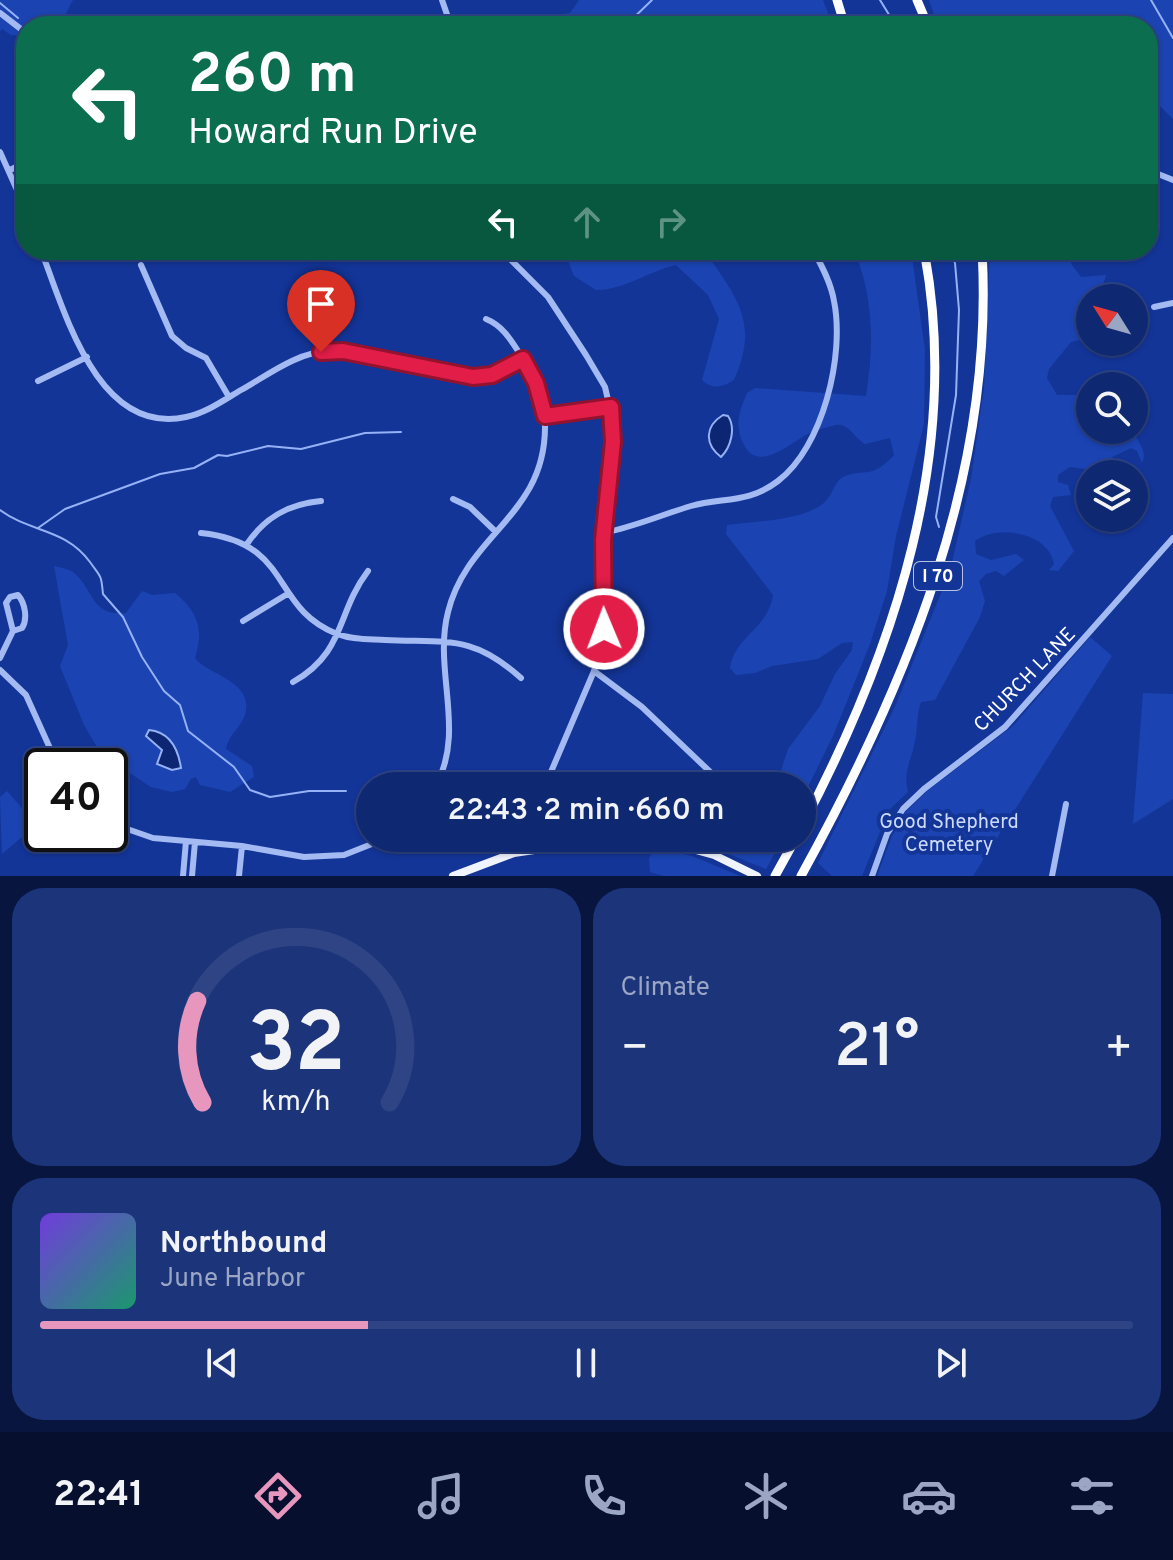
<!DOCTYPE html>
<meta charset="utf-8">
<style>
:root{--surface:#0e2872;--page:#1c347a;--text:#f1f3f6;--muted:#9ba6c4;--line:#2e4484;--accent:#e797bd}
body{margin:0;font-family:Overpass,sans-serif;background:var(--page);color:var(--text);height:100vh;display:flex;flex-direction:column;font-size:30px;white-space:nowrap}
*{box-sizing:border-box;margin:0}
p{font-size:26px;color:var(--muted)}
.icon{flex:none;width:44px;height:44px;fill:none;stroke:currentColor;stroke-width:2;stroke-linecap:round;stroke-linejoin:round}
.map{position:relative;height:876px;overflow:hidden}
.drawer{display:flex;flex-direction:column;gap:12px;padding:12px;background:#08163f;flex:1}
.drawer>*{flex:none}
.hud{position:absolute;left:16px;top:16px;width:1142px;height:244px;border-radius:32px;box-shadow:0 2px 6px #0004,0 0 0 2px var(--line);background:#0b6e4f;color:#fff;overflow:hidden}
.needle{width:52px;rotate:307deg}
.tools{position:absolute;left:1076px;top:284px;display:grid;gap:16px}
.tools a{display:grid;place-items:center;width:72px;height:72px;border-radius:50%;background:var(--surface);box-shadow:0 2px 6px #0004,0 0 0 2px var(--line);font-size:40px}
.speed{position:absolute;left:24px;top:748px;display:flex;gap:16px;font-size:40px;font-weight:700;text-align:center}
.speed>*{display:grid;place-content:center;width:104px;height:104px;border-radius:50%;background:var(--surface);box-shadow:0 2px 6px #0004,0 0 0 2px var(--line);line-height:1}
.speed .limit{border:4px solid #111;border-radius:12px;background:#fff;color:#111}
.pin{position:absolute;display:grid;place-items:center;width:68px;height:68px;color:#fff;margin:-82px -34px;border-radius:50% 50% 50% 0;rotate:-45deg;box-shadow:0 0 8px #0007}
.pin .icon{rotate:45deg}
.me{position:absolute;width:88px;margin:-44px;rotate:359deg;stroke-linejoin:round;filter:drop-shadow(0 0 6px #0008)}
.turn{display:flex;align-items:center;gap:28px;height:168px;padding:0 40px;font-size:36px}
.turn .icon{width:104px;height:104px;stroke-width:2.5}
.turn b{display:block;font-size:56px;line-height:68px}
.lanes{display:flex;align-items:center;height:76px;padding:0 40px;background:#0003;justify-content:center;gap:40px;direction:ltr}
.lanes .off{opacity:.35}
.big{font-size:60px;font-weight:600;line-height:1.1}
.drawer .card{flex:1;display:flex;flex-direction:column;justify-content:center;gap:12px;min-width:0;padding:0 28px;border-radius:32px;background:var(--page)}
.drawer .dial{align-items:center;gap:0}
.dial svg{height:208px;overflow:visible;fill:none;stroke:var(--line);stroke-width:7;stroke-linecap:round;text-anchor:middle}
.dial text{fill:var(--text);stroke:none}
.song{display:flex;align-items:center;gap:24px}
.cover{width:96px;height:96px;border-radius:12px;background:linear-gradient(135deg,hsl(260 70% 55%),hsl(160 70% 35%))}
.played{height:8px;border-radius:4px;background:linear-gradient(90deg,var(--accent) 30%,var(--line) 30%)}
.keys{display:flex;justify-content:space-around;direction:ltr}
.heat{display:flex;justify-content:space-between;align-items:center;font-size:44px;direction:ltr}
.drawer .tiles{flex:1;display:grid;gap:12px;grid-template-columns:1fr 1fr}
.card:last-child{grid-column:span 2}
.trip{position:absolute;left:356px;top:772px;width:460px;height:80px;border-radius:40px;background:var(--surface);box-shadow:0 2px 6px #0004,0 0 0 2px var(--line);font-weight:600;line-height:80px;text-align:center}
.menu{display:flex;height:128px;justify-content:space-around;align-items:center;background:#06102e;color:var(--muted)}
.menu .icon{width:56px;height:56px}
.menu .current{color:var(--accent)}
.menu b{font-size:36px;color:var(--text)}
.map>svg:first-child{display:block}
</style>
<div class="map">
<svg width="1173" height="876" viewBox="0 0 1173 876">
<rect width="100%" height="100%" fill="#133598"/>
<!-- green -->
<path fill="#1b44b2" d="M0 0H73L65 15V26H26L23 36 11 35 2 29 0 31Z
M579 0H823L833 26H528L532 19 570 13Z
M929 0H1173V119L1159 105 1152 86 1148 26H938Z
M564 250H704C736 297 760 322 734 380 723 387 712 390 702 380L719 319 708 295 676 265C649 271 624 290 596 290L574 276Z
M854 250H911L925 350 924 424 896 536 887 591 870 644 833 736 802 799V786H776L788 749 820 706 835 674 852 650 853 642 842 643 818 659 772 666 755 673 736 675 730 668C736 634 767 631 773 595L726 534 727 525C756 521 796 521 820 506 834 497 833 482 843 477 866 467 870 481 894 455L890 438 865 444C854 438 849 423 836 425 826 427 809 432 801 438 786 447 757 471 744 445 734 426 739 412 747 393L755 388 866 396C874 346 874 297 854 250Z
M990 250H1067L1072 265 1081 277 1106 275 1099 298H1090V338L1071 342 1049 369 1047 378 1057 395H1090V430H1133C1137 442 1148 450 1142 463L1137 451 1131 448 1112 457 1122 469 1102 464 1093 470 1070 467 1058 475V482L1068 485 1071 495 1053 497 1050 506 1074 551 1058 571 1049 570 1054 564C1049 532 997 524 975 541L976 554 991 560 1016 554 1024 560 1004 576 996 571 986 574 979 581 985 601 980 617 935 700 921 702C916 715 918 728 915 741 911 763 903 769 908 792L889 810 862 876H832L818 863 894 709 950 571 971 479 984 388Z
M54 566C59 567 68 569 73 572 94 588 90 617 126 613L142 591 152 595 175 593C198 612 204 629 195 658 208 675 250 680 246 710 244 726 228 734 226 749L252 766 254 777 230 792 200 785 196 777 191 779 185 789 172 792 151 787 101 754 84 725 60 666 68 645Z
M1090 637 1112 656 973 876H877L892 836 906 812 927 791 1013 726Z
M1143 693 1173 694V799L1133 824Z
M7 791 34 822 33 828 2 854 0 797Z
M689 838H783L766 869Z
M655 848 692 856 740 876H664L650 872 649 858Z"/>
<!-- water -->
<path fill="#0c2674" stroke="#96b2f6" stroke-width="2" d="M723 415 728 416C736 428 731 447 721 457 704 444 705 426 723 415Z
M149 730C170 732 178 748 181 768L172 770 157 764 162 750 146 736Z"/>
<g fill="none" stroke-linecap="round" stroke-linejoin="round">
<!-- stream -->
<path stroke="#96b2f6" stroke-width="2" d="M880 0 896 26
M1151 0 1173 38
M0 3 18 18
M625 26 652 0
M0 510C31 533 65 528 90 562 101 578 101 573 103 594L123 617 142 657 164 691 180 705 188 731 234 767 250 790 270 797 309 791H346
M939 527 936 517 956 395 959 310 955 263 950 250
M38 528 65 509 160 474 194 468 218 455 227 456 268 446 301 449 365 433 401 432"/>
<!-- minor -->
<path stroke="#a4baf3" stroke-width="6" d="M442 0 451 26
M0 13 26 33
M0 152 26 210
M10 170 26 162
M1148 170 1173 180
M41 250C65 313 98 436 186 417 206 413 224 400 241 390 268 375 297 352 329 351 400 348 451 403 523 359
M501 250 548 297 586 355 605 387 614 426 603 540 602 642 594 671 545 786
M141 265 172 336 186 348 206 358 229 397
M1154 307 1173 303
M38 381 87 357
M545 416 611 407
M453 499 470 507 496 532
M201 533C294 543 269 607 337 634 353 640 369 639 385 640 447 643 472 634 521 678
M603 533C634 527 661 515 691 506 723 497 748 504 778 481 823 447 845 355 834 301 831 283 822 266 813 250
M247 544C265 517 289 504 321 501
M243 621 289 593
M0 658 13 631 6 603 10 597 18 595C25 603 28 619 22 628L13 631
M0 670 26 695 58 766
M594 671 642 707 725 786
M293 682C346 652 336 613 368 571
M436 786C466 729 433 671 448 612 467 534 545 516 545 427 545 404 539 382 526 363 514 346 506 327 486 319
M110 823 153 838 242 846 304 857 344 855 387 838
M183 876 186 841
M192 876 195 842
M239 876 242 846
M872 876 887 834 903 809 924 789 1005 727 1173 538
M1052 876 1066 804"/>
<!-- major -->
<path stroke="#f0f4ff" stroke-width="8" d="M536 838 538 846 545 850 553 845 555 838
M652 838 714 855 757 876
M553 845 571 838
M453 876 514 853 541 849"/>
<!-- highway -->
<path stroke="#fff" stroke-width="9" d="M837 0 845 26
M917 0 928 26
M802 826C895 650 962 450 924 250
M775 876 796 838
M801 876C907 684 995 474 982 250"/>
</g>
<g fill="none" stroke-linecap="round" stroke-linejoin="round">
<defs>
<path id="route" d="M321 352 343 351 473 377 492 375 523 359 536 383 545 416 611 407 613 442 603 540 604 629"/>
</defs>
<!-- route casing -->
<use href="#route" stroke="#92132f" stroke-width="20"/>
<!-- route -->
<use href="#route" stroke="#e11d48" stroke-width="14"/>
</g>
<g text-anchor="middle" stroke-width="8" stroke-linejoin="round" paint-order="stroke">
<!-- shield labels -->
<rect fill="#133598" stroke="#b8c2e0" stroke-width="2" x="914" y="562" width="48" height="28" rx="6"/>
<g font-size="18" font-weight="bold" fill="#fff">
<text x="938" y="582">I 70</text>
</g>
<!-- street labels -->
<g font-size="20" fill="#fff" stroke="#133598">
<text transform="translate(1024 679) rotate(-46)" y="7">CHURCH LANE</text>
</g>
<!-- park labels -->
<g font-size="20" fill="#ccdafd" stroke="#133598">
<text x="949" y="828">Good Shepherd<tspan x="949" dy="23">Cemetery</tspan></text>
</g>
</g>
</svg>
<div class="tools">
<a><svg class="needle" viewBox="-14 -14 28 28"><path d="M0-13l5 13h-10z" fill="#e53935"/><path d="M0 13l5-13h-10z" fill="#9ba6c4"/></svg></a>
<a><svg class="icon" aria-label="search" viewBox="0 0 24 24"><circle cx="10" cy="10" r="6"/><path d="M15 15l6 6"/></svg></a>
<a><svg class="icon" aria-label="layers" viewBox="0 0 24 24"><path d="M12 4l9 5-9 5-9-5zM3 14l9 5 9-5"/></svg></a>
</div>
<div class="speed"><div class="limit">40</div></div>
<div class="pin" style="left:321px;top:352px;background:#d93025"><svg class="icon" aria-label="arrive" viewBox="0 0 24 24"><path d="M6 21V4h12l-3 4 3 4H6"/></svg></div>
<svg class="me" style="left:604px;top:629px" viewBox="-20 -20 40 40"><circle r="17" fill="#e11d48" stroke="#fff" stroke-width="3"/><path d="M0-11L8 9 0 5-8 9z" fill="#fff"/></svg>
<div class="trip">22:43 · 2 min · 660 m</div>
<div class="hud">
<div class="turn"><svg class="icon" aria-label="left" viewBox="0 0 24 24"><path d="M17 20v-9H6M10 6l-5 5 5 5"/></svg><div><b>260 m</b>Howard Run Drive</div></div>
<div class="lanes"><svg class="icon" aria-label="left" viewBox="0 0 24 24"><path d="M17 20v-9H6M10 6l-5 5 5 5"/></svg><svg class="icon off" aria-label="ahead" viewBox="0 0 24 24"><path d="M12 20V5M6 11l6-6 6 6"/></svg><svg class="icon off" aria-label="right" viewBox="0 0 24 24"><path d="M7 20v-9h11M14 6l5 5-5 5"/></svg></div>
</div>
</div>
<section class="drawer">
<div class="tiles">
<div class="card dial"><svg viewBox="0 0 100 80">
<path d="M14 69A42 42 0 1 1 86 69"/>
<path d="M14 69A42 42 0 0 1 12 30" stroke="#e797bd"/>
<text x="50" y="56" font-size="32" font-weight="700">32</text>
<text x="50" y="72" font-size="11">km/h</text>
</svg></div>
<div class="card"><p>Climate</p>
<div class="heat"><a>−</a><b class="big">21°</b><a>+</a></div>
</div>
<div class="card">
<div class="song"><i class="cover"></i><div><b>Northbound</b><p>June Harbor</p></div></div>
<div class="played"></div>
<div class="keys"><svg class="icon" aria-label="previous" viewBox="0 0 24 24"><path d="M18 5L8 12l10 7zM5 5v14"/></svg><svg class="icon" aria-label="pause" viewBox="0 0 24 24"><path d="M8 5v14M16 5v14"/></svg><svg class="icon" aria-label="next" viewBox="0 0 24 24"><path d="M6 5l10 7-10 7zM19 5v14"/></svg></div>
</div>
</div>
</section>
<nav class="menu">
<b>22:41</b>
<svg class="icon current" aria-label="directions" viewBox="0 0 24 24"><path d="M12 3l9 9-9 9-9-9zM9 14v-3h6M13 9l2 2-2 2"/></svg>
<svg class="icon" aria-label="music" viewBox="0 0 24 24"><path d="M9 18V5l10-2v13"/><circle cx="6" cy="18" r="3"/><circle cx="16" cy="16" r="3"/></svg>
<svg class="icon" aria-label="phone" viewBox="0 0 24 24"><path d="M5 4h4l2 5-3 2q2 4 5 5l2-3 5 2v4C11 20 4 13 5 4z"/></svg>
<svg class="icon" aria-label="climate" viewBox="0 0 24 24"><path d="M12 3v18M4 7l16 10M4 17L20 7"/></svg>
<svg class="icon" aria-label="car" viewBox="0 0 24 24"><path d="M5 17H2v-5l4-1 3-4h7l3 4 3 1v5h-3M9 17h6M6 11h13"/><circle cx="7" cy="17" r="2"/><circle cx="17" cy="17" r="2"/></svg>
<svg class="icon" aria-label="filters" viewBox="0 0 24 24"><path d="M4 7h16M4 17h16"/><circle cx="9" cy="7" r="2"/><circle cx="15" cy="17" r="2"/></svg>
</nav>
